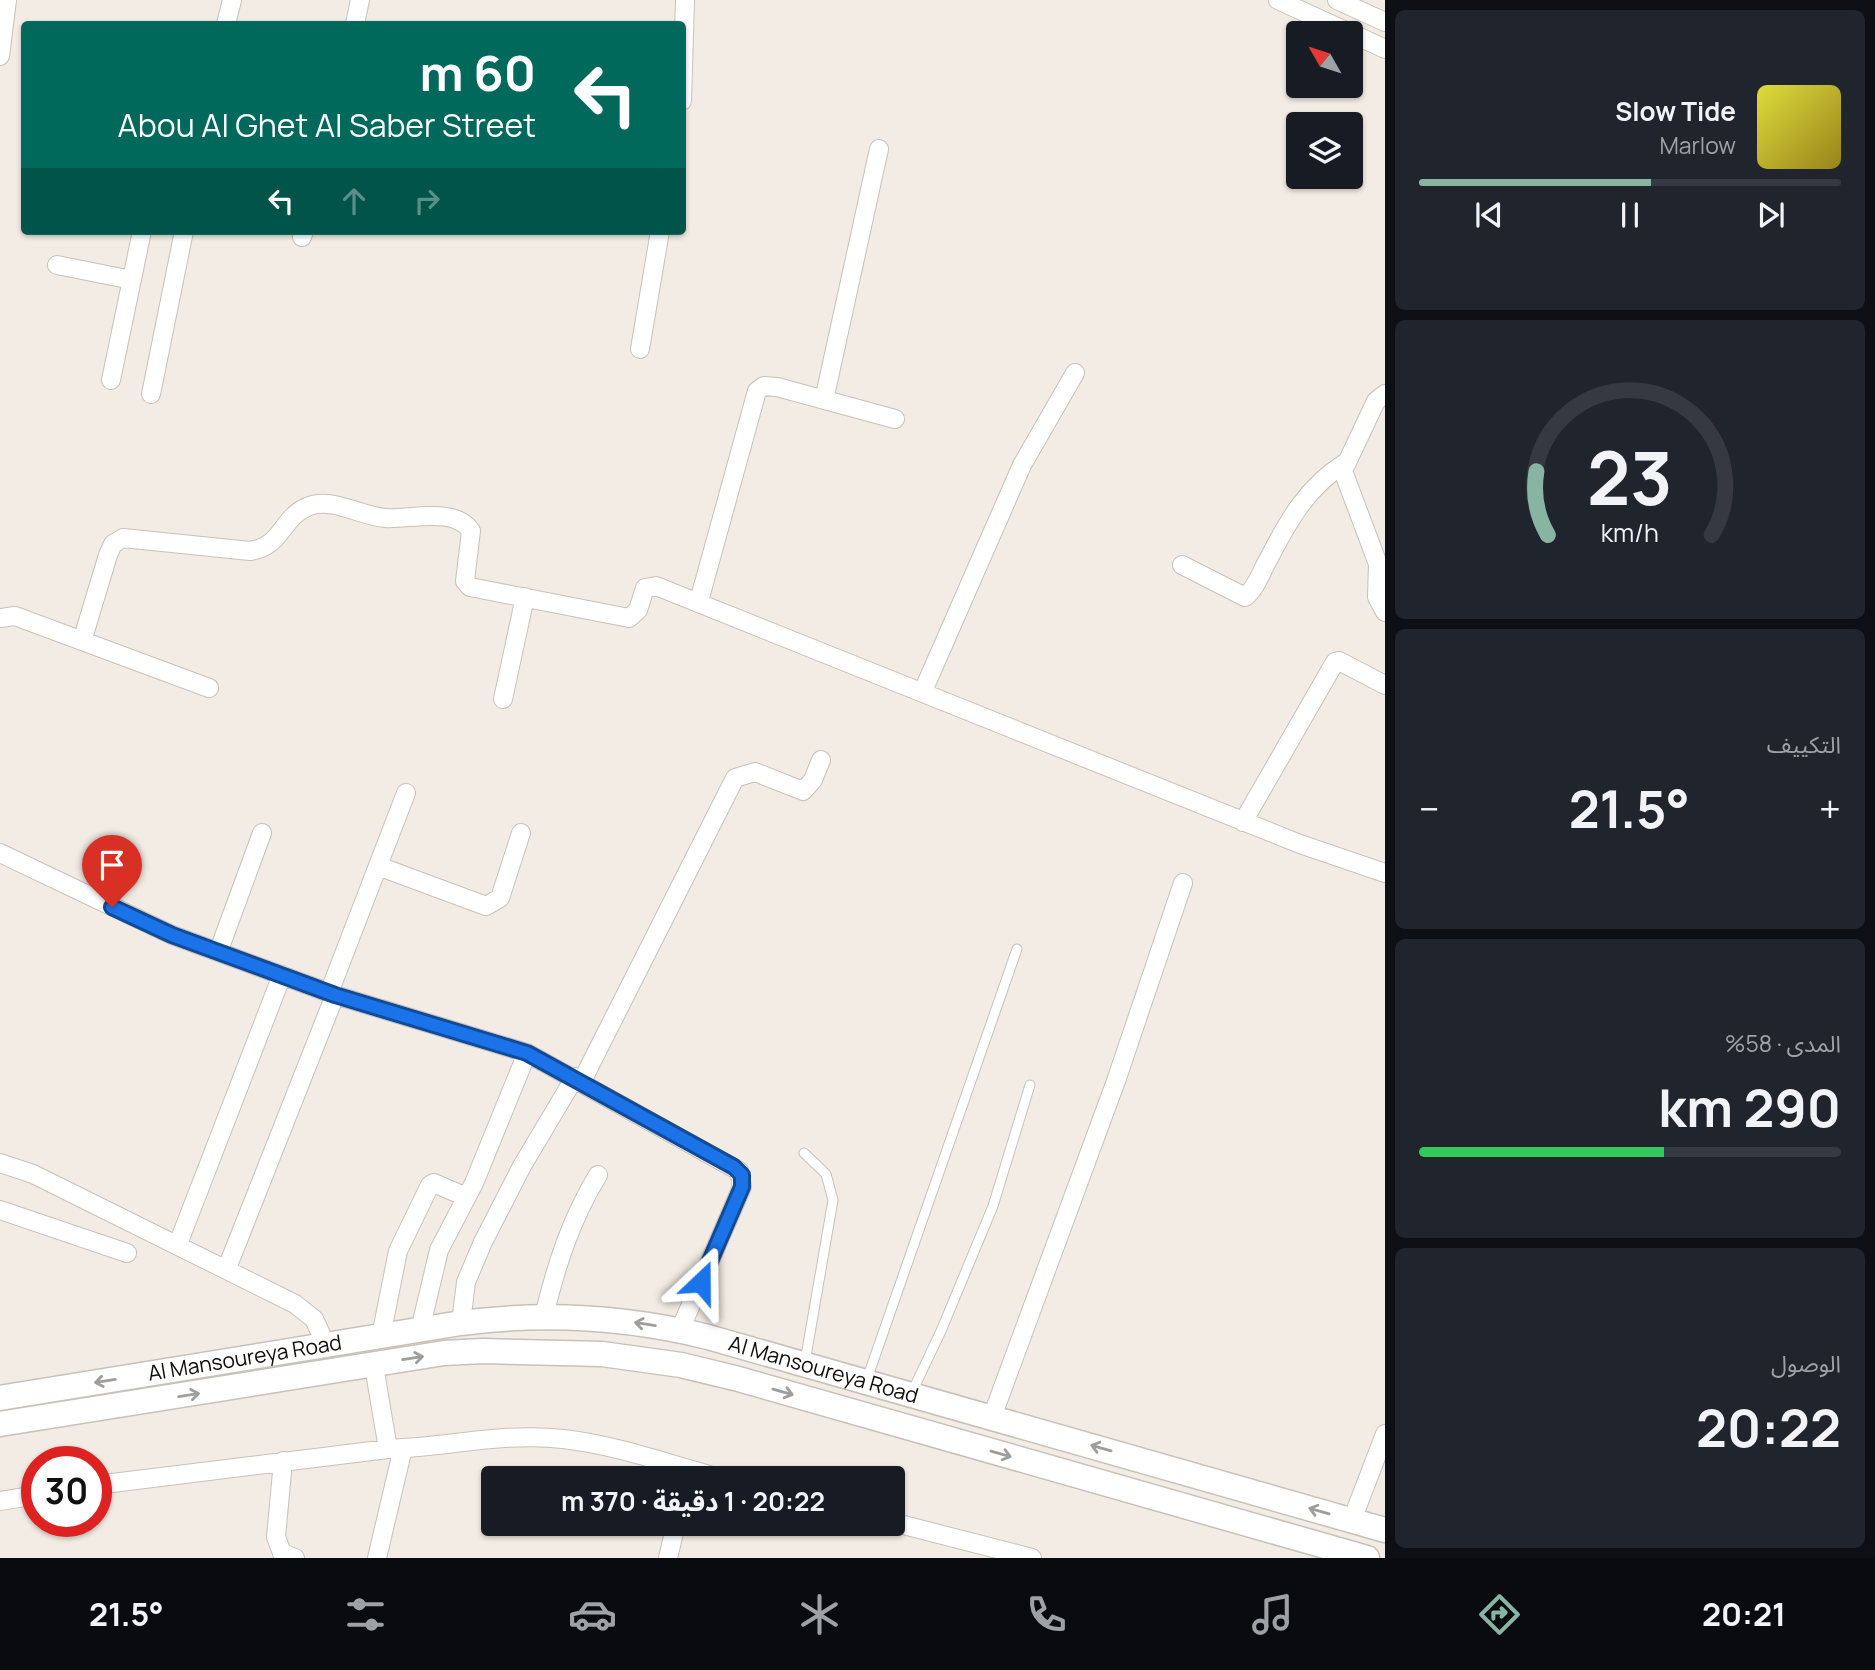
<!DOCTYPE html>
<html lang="ar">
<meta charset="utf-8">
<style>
:root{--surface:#171b24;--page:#20242c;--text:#f1f3f6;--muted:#9ea1a6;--line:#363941;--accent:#88b4a2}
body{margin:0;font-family:Manrope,"Noto Sans Arabic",sans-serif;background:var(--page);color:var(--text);direction:rtl;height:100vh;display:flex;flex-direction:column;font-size:26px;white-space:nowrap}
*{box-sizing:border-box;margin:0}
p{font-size:23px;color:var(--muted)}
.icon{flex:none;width:38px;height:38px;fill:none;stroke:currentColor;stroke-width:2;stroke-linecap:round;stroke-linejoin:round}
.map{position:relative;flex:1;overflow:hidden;direction:ltr}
.details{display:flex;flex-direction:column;gap:10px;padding:10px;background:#0d0f14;width:490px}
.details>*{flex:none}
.guide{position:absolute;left:21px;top:21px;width:665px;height:214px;border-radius:7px;box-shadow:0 2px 5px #0004;direction:rtl;background:#00695c;color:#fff;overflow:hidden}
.needle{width:46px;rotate:309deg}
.controls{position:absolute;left:1286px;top:21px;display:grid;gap:14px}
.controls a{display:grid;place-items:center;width:77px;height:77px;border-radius:7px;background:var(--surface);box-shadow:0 2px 5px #0004;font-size:35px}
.speed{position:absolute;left:21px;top:1446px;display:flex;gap:14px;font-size:35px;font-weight:700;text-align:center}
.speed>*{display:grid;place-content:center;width:91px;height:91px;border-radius:50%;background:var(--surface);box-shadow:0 2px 5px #0004;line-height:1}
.speed .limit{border:10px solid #d22;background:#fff;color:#111}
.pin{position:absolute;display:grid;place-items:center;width:60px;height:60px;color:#fff;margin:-72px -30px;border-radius:50% 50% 50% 0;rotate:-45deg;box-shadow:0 0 7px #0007}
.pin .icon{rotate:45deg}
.me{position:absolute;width:77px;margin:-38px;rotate:23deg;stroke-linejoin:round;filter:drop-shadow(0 0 5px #0008)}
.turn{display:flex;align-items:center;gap:24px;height:147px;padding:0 35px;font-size:32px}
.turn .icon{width:91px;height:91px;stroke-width:2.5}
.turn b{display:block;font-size:49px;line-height:60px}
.lanes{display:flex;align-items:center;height:66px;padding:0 35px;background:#0003;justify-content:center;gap:35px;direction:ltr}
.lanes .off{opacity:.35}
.big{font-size:52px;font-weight:700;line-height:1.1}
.details .card{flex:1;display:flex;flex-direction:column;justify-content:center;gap:10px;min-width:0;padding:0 24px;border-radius:10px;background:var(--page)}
.details .dial{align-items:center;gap:0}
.dial svg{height:182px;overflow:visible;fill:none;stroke:var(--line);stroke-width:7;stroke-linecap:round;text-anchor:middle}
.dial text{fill:var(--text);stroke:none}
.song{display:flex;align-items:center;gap:21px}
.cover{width:84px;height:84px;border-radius:10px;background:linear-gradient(135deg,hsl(60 70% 55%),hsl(50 70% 35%))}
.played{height:7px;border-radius:4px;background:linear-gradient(90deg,var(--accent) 55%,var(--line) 55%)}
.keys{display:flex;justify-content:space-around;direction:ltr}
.heat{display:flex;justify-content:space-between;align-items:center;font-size:38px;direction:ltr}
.charge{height:10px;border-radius:5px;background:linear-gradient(90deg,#34c759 58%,var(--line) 0)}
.trip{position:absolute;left:481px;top:1466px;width:424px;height:70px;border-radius:7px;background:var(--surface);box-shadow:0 2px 5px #0004;font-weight:700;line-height:70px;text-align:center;direction:rtl}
.tabs{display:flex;height:112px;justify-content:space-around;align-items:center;background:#090b0e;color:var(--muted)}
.tabs .icon{width:49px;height:49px}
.tabs .selected{color:var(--accent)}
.tabs b{font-size:32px;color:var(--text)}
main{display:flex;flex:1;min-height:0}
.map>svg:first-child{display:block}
</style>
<main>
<section class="details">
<div class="card">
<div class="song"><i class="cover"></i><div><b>Slow Tide</b><p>Marlow</p></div></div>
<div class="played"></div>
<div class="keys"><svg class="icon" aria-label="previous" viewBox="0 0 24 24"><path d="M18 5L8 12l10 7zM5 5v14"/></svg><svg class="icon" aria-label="pause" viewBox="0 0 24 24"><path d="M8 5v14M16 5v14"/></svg><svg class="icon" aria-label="next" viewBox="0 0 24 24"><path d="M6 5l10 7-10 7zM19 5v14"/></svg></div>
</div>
<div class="card dial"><svg viewBox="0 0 100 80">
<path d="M14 69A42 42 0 1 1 86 69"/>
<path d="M14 69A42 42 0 0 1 9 41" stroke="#88b4a2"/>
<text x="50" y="56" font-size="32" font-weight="700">23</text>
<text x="50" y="72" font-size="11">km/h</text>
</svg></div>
<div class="card"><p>التكييف</p>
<div class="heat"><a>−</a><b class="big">21.5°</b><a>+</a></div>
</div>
<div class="card"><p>المدى · 58%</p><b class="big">290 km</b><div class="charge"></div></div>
<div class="card"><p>الوصول</p><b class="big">20:22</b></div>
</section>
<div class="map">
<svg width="1385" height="1558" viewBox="0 0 1385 1558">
<rect width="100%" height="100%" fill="#f3ece4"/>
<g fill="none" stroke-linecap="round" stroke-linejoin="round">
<defs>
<path id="service" d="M804 1153 826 1174 833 1200 805 1362
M867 1379 1017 949
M912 1392 941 1331 993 1206 1030 1085"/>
<path id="minor" d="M1278 0 1350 33
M1337 0 1385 22
M226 24 232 0
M355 24 360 0
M1351 33 1385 49
M0 56 7 0
M682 101 685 0
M302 237 304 231
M57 265 132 280
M640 349 660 231
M111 380 142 231
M151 394 184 231
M1385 394 1376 401 1343 471 1378 564 1377 597 1385 612
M824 400 879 149
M1182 565 1245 597C1256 589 1261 572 1268 560 1288 521 1307 487 1345 463
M699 601 757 391 764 386 777 387 895 419
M0 618 15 616 209 688
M83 638 108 555 113 544 123 538 250 551C283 546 281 518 307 507 331 496 360 516 385 518 408 520 455 506 471 531L465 581 470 587 629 618 638 610 645 588 656 586 1300 844 1385 873
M923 691 1022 465 1075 373
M503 699 525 597
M1243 822 1335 662 1339 661 1385 685
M0 853 172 935 335 995 527 1053 739 1171 742 1187 680 1330
M378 866 486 906 500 898 521 833
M219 950 262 833
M329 993 406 793
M582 1081 735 778 755 772 803 791 813 780 821 760
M0 1163 33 1174 295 1304 314 1319 326 1345
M0 1210 127 1253
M178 1244 282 975
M227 1268 335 995
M544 1316C556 1266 571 1219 598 1175
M461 1323 466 1282 483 1242 522 1166 575 1077
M420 1330 439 1250 474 1183 527 1053
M381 1336 398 1251 430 1185 434 1183 466 1197
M992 1417 1116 1081 1183 883
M388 1449C446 1447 506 1432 563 1439 617 1445 671 1465 724 1479
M283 1461 276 1537 282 1553 295 1558
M96 1485 388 1449 374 1366
M0 1501 37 1495
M1352 1520 1385 1434
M892 1522 1032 1558
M377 1558 403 1448
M668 1558 676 1524"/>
<g id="secondary">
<path id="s1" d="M0 1398 461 1323C545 1312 626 1317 708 1337L1385 1530"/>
<path d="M0 1424 444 1353 483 1351 602 1354 681 1365 735 1378 1367 1558"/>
</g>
</defs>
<!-- service casing -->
<use href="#service" stroke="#c8c1b9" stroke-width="11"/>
<!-- minor casing -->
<use href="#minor" stroke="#c8c1b9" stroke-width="20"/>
<!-- secondary casing -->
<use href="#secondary" stroke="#c8c1b9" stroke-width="27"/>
<!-- service -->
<use href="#service" stroke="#fff" stroke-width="9"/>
<!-- minor -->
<use href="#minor" stroke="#fff" stroke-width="18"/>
<!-- secondary -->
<use href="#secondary" stroke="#fff" stroke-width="24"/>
</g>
<!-- one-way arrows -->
<defs><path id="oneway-shaft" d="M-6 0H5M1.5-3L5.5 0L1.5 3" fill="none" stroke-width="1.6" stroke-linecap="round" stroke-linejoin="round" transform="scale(1.75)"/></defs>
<g stroke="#9f9e9d">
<use href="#oneway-shaft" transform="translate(645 1324) rotate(-171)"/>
<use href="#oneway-shaft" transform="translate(413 1358) rotate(-9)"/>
<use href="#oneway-shaft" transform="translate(105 1381) rotate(171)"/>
<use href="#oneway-shaft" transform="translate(783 1392) rotate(16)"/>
<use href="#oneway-shaft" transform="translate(189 1395) rotate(-9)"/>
<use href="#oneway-shaft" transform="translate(1101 1448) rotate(-164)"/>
<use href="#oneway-shaft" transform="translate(1001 1454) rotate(16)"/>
<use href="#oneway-shaft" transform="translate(1319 1511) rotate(-164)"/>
</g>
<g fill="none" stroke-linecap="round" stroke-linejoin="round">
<defs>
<path id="route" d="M112 907 172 935 335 995 527 1053 734 1167 742 1175V1187L701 1282"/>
</defs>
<!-- route casing -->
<use href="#route" stroke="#114b97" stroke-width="18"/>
<!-- route -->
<use href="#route" stroke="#1a73e8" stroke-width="12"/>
</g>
<g text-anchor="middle" stroke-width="5" stroke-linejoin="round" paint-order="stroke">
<!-- street labels -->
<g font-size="21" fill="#0f0c0a" stroke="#f3ece4">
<text dy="7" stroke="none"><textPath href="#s1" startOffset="248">Al Mansoureya Road</textPath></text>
<text dy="7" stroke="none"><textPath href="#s1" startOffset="836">Al Mansoureya Road</textPath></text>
</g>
</g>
</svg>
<div class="controls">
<a><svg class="needle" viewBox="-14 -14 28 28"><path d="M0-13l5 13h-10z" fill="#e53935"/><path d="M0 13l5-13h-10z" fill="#9ea1a6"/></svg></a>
<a><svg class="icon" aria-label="layers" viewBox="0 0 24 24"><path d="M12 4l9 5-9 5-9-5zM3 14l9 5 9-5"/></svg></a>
</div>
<div class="speed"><div class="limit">30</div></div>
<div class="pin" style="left:112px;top:907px;background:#d93025"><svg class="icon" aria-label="arrive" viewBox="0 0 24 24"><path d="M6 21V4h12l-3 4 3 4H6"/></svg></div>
<svg class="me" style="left:701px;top:1282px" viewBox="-20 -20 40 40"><path d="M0-17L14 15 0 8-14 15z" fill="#1a73e8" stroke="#fff" stroke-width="4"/></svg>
<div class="trip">20:22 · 1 دقيقة · 370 m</div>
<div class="guide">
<div class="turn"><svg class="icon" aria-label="left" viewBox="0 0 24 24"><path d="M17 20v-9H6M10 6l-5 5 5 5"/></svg><div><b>60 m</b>Abou Al Ghet Al Saber Street</div></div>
<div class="lanes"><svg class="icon" aria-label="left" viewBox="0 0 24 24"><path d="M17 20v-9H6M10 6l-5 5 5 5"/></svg><svg class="icon off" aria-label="ahead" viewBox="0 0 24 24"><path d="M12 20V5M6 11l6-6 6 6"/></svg><svg class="icon off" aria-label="right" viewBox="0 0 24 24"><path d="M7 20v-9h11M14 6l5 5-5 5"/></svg></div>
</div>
</div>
</main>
<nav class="tabs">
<b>20:21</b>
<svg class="icon selected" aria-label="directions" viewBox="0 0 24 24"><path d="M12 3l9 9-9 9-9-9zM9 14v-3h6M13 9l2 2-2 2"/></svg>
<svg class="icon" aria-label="music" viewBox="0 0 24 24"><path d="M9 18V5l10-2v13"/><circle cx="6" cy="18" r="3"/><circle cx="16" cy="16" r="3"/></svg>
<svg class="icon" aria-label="phone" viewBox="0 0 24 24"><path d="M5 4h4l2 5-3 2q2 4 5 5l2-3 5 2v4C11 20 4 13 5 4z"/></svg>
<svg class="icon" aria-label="climate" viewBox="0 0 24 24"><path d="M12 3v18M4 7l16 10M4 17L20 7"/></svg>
<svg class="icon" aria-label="car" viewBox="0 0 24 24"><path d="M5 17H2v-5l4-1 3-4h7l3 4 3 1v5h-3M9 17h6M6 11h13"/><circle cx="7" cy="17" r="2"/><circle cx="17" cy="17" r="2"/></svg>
<svg class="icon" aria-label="filters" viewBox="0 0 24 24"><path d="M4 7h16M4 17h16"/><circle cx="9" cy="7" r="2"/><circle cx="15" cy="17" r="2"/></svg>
<b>21.5°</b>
</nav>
